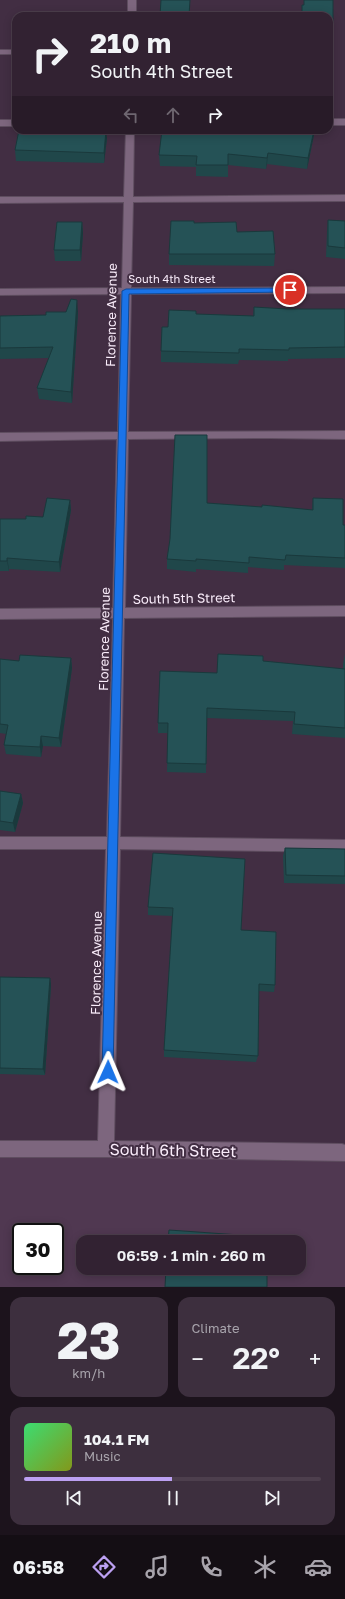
<!DOCTYPE html>
<meta charset="utf-8">
<style>
:root{--surface:#322232;--page:#3d2f3e;--text:#f1f3f6;--muted:#a8a4ac;--line:#4d3f4d;--accent:#bca0f2}
body{margin:0;font-family:"Golos Text",sans-serif;background:var(--page);color:var(--text);height:100vh;display:flex;flex-direction:column;font-size:15px;white-space:nowrap}
*{box-sizing:border-box;margin:0}
p{font-size:13px;color:var(--muted)}
.icon{flex:none;width:22px;height:22px;fill:none;stroke:currentColor;stroke-width:2;stroke-linecap:round;stroke-linejoin:round}
.map{position:relative;height:1287px;overflow:hidden}
.side{display:flex;flex-direction:column;gap:10px;padding:10px;background:#1c131c;flex:1}
.side>*{flex:none}
.guide{position:absolute;left:12px;top:12px;width:321px;height:122px;border-radius:12px;box-shadow:0 2px 10px #0003,0 0 0 1px var(--line);background:#322232;color:var(--text);overflow:hidden}
.speed{position:absolute;left:12px;top:1223px;display:flex;gap:8px;font-size:20px;font-weight:700;text-align:center}
.speed>*{display:grid;place-content:center;width:52px;height:52px;border-radius:50%;background:var(--surface);box-shadow:0 2px 10px #0003,0 0 0 1px var(--line);line-height:1}
.speed .limit{border:2px solid #111;border-radius:6px;background:#fff;color:#111}
.pin{position:absolute;display:grid;place-items:center;width:34px;height:34px;color:#fff;margin:-17px;border:2px solid #fff;border-radius:50%;box-shadow:0 1px 4px #0007}
.me{position:absolute;width:44px;margin:-22px;rotate:1deg;stroke-linejoin:round;filter:drop-shadow(0 0 3px #0008)}
.turn{display:flex;align-items:center;gap:14px;height:84px;padding:0 12px;font-size:18px}
.turn .icon{width:52px;height:52px;stroke-width:2.5}
.turn b{display:block;font-size:28px;line-height:34px}
.lanes{display:flex;align-items:center;height:38px;padding:0 12px;background:#0003;justify-content:center;gap:20px;direction:ltr}
.lanes .off{opacity:.35}
.big{font-size:30px;font-weight:600;line-height:1.1}
.side .tile{flex:1;display:flex;flex-direction:column;justify-content:center;gap:6px;min-width:0;padding:0 14px;border-radius:12px;background:var(--page)}
.side .dial{align-items:center;gap:0}
.dial b{font-size:52px;line-height:1}
.song{display:flex;align-items:center;gap:12px}
.cover{width:48px;height:48px;border-radius:6px;background:linear-gradient(135deg,hsl(140 70% 55%),hsl(70 70% 35%))}
.played{height:4px;border-radius:2px;background:linear-gradient(90deg,var(--accent) 50%,var(--line) 50%)}
.keys{display:flex;justify-content:space-around;direction:ltr}
.heat{display:flex;justify-content:space-between;align-items:center;font-size:22px;direction:ltr}
.side .tiles{flex:1;display:grid;gap:10px;grid-template-columns:1fr 1fr}
.tile:last-child{grid-column:span 2}
.trip{position:absolute;left:76px;top:1235px;width:230px;height:40px;border-radius:12px;background:var(--surface);box-shadow:0 2px 10px #0003,0 0 0 1px var(--line);font-weight:600;line-height:40px;text-align:center}
.tab-bar{display:flex;height:64px;justify-content:space-around;align-items:center;background:#140e14;color:var(--muted)}
.tab-bar .icon{width:28px;height:28px}
.tab-bar .current{color:var(--accent)}
.tab-bar b{font-size:18px;color:var(--text)}
.map>svg:first-child{display:block}
</style>
<div class="map">
<svg width="345" height="1287" viewBox="0 0 345 1287">
<rect width="100%" height="100%" fill="#422e43"/>
<!-- built -->
<path fill="#503851" fill-rule="evenodd" d="M339 1143 345 1146V1287H0V1145ZM21 1232H55V1266H21ZM83 1242H299V1268H83Z"/>
<g fill="none" stroke-linecap="round" stroke-linejoin="round">
<defs>
<path id="minor" d="M128 0H136V16H128Z
M0 50H16V54H0Z
M329 119H345V125H329Z
M0 120H16V126H0Z
M126 130H134L133 197 345 195V201L133 202 131 288 345 287V293L131 294 128 432 345 431V439L269 438 128 439 125 608 345 606V616L124 618 120 837 345 840V852L120 849 114 1141 342 1144 345 1145V1161L106 1157H0V1141H98L106 849H0V837H107L113 618 0 619V609L113 608 117 439 0 441V433L118 432 121 294 0 295V289L122 288 124 202 0 203V197H124Z"/>
</defs>
<!-- minor casing -->
<use href="#minor" stroke="#5e4d5f" stroke-width="2"/>
<!-- minor -->
<use href="#minor" fill="#7d667e" fill-rule="evenodd"/>
</g>
<!-- wall -->
<path fill="#20474a" d="M315 130 307 169 267 164 266 169 228 165V177L196 176V167L160 166 159 155Z
M107 138 104 163 16 161 15 150Z
M328 220 345 221V259L326 257 327 231Z
M82 222 83 233 81 261H55L54 250Z
M194 223 237 232 275 254 274 266 169 265V254Z
M254 307 287 309H345V358L288 359V361L239 360 238 364 161 362V351L168 327 196 314 253 316Z
M66 312H78L72 403 39 399 37 388 49 358 0 359V316L46 315Z
M313 498 343 525H345V568L284 565V570L248 567V573L196 569V572L167 569V559L207 503 262 507 312 510Z
M70 500 71 510 60 572 9 569V571H0V519H26L43 517Z
M345 654V738L292 734 293 721 207 718 206 773 167 772 168 733H158V723L217 673 263 661 343 669V664Z
M71 658 72 668 61 747 43 746 41 757 6 754 4 745 6 734 0 733V659L19 661Z
M0 791 21 794 23 803 15 832 0 830Z
M285 848 345 849V884L284 883 283 856Z
M153 853 241 930 275 985 274 992 259 991 258 1056 256 1062 164 1057V1050L173 916 148 915V907Z
M0 977 50 978 51 985 45 1075 0 1074Z"/>
<!-- shaded-wall -->
<path fill="#1a393c" d="M333 46 332 57 329 71V65Z
M106 130 107 138 104 163V153Z
M314 130H315L307 169 308 158Z
M268 153 267 164 266 169 267 158Z
M82 222 83 233 81 261 80 250Z
M77 300 78 312 72 403 71 392Z
M70 500 71 510 60 572 59 562Z
M7 558 9 569V571L7 561Z
M71 658 72 668 61 747 59 738Z
M41 736 43 746 41 757 40 747Z
M21 794 23 803 15 832 13 823Z
M50 978 51 985 45 1075 43 1069Z"/>
<!-- building -->
<path fill="#255256" stroke="#1a393c" d="M161 0H190L189 16H160Z
M304 0H333V46L329 65V16H266V12L302 13V5H304Z
M19 130H106L104 153 15 150Z
M162 130H314L308 158 268 153 267 158 228 154V165H196L197 156 159 155Z
M328 220 345 221V248L328 246Z
M171 221H194V223L236 222 237 232 273 231 275 254H169Z
M57 222H82L80 250H54Z
M71 299 77 300 71 392 37 388 53 347 0 348V316L46 315V312H66Z
M254 307 287 309H345V347L289 348V350L239 349V353L161 351 162 327H168L169 310 196 311V314L254 316Z
M175 435H207V503L262 507V505L313 510V498L343 499V525H345V558L286 555 285 560 249 557V563L196 559V561L167 559 170 539Z
M47 498 70 500 59 562 7 558V561H0V519H26V516L43 517Z
M218 654 263 656V661L345 669V728L294 724 295 712 207 708 206 764 167 763 168 723H158L160 671 217 673Z
M20 655 71 658 59 738 41 736 40 747 4 745 8 725 0 724V659L19 661Z
M0 791 21 794 13 823 0 821Z
M285 848 345 849V876L286 875Z
M153 853 245 859 241 930 276 932 275 985 259 984 258 1056 164 1050 173 908 148 907Z
M0 977 50 978 43 1069 0 1068Z
M169 1230 268 1237V1242H168Z
M166 1268H267V1287H165Z"/>
<!-- route -->
<path fill="#1a73e8" stroke="#114b97" d="M290 288 293 290 292 292 129 294 113 1072 112 1076 108 1078 104 1076 102 1072 122 291 126 289Z"/>
<g text-anchor="middle" stroke-width="4" stroke-linejoin="round" paint-order="stroke">
<!-- far-street labels -->
<g font-size="11" fill="#f9ecfa" stroke="#422e43">
<text x="172" y="283">South 4th Street</text>
</g>
<!-- street labels -->
<g font-size="13" fill="#f9ecfa" stroke="#422e43">
<text transform="translate(111 315) rotate(-89)" y="5">Florence Avenue</text>
<text transform="translate(184 598) rotate(-1)" y="5">South 5th Street</text>
<text transform="translate(104 639) rotate(-89)" y="5">Florence Avenue</text>
<text transform="translate(96 963) rotate(-89)" y="5">Florence Avenue</text>
</g>
<!-- near-street labels -->
<g font-size="16" fill="#f9ecfa" stroke="#422e43">
<text transform="translate(173 1150) rotate(1)" y="6">South 6th Street</text>
</g>
</g>
</svg>
<div class="speed"><div class="limit">30</div></div>
<div class="pin" style="left:290px;top:290px;background:#d93025"><svg class="icon" aria-label="arrive" viewBox="0 0 24 24"><path d="M6 21V4h12l-3 4 3 4H6"/></svg></div>
<svg class="me" style="left:108px;top:1072px" viewBox="-20 -20 40 40"><path d="M0-17L14 15 0 8-14 15z" fill="#1a73e8" stroke="#fff" stroke-width="4"/></svg>
<div class="trip">06:59 · 1 min · 260 m</div>
<div class="guide">
<div class="turn"><svg class="icon" aria-label="right" viewBox="0 0 24 24"><path d="M7 20v-9h11M14 6l5 5-5 5"/></svg><div><b>210 m</b>South 4th Street</div></div>
<div class="lanes"><svg class="icon off" aria-label="left" viewBox="0 0 24 24"><path d="M17 20v-9H6M10 6l-5 5 5 5"/></svg><svg class="icon off" aria-label="ahead" viewBox="0 0 24 24"><path d="M12 20V5M6 11l6-6 6 6"/></svg><svg class="icon" aria-label="right" viewBox="0 0 24 24"><path d="M7 20v-9h11M14 6l5 5-5 5"/></svg></div>
</div>
</div>
<section class="side">
<div class="tiles">
<div class="tile dial"><b>23</b><p>km/h</p></div>
<div class="tile"><p>Climate</p>
<div class="heat"><a>−</a><b class="big">22°</b><a>+</a></div>
</div>
<div class="tile">
<div class="song"><i class="cover"></i><div><b>104.1 FM</b><p>Music</p></div></div>
<div class="played"></div>
<div class="keys"><svg class="icon" aria-label="previous" viewBox="0 0 24 24"><path d="M18 5L8 12l10 7zM5 5v14"/></svg><svg class="icon" aria-label="pause" viewBox="0 0 24 24"><path d="M8 5v14M16 5v14"/></svg><svg class="icon" aria-label="next" viewBox="0 0 24 24"><path d="M6 5l10 7-10 7zM19 5v14"/></svg></div>
</div>
</div>
</section>
<nav class="tab-bar">
<b>06:58</b>
<svg class="icon current" aria-label="directions" viewBox="0 0 24 24"><path d="M12 3l9 9-9 9-9-9zM9 14v-3h6M13 9l2 2-2 2"/></svg>
<svg class="icon" aria-label="music" viewBox="0 0 24 24"><path d="M9 18V5l10-2v13"/><circle cx="6" cy="18" r="3"/><circle cx="16" cy="16" r="3"/></svg>
<svg class="icon" aria-label="phone" viewBox="0 0 24 24"><path d="M5 4h4l2 5-3 2q2 4 5 5l2-3 5 2v4C11 20 4 13 5 4z"/></svg>
<svg class="icon" aria-label="climate" viewBox="0 0 24 24"><path d="M12 3v18M4 7l16 10M4 17L20 7"/></svg>
<svg class="icon" aria-label="car" viewBox="0 0 24 24"><path d="M5 17H2v-5l4-1 3-4h7l3 4 3 1v5h-3M9 17h6M6 11h13"/><circle cx="7" cy="17" r="2"/><circle cx="17" cy="17" r="2"/></svg>
</nav>
